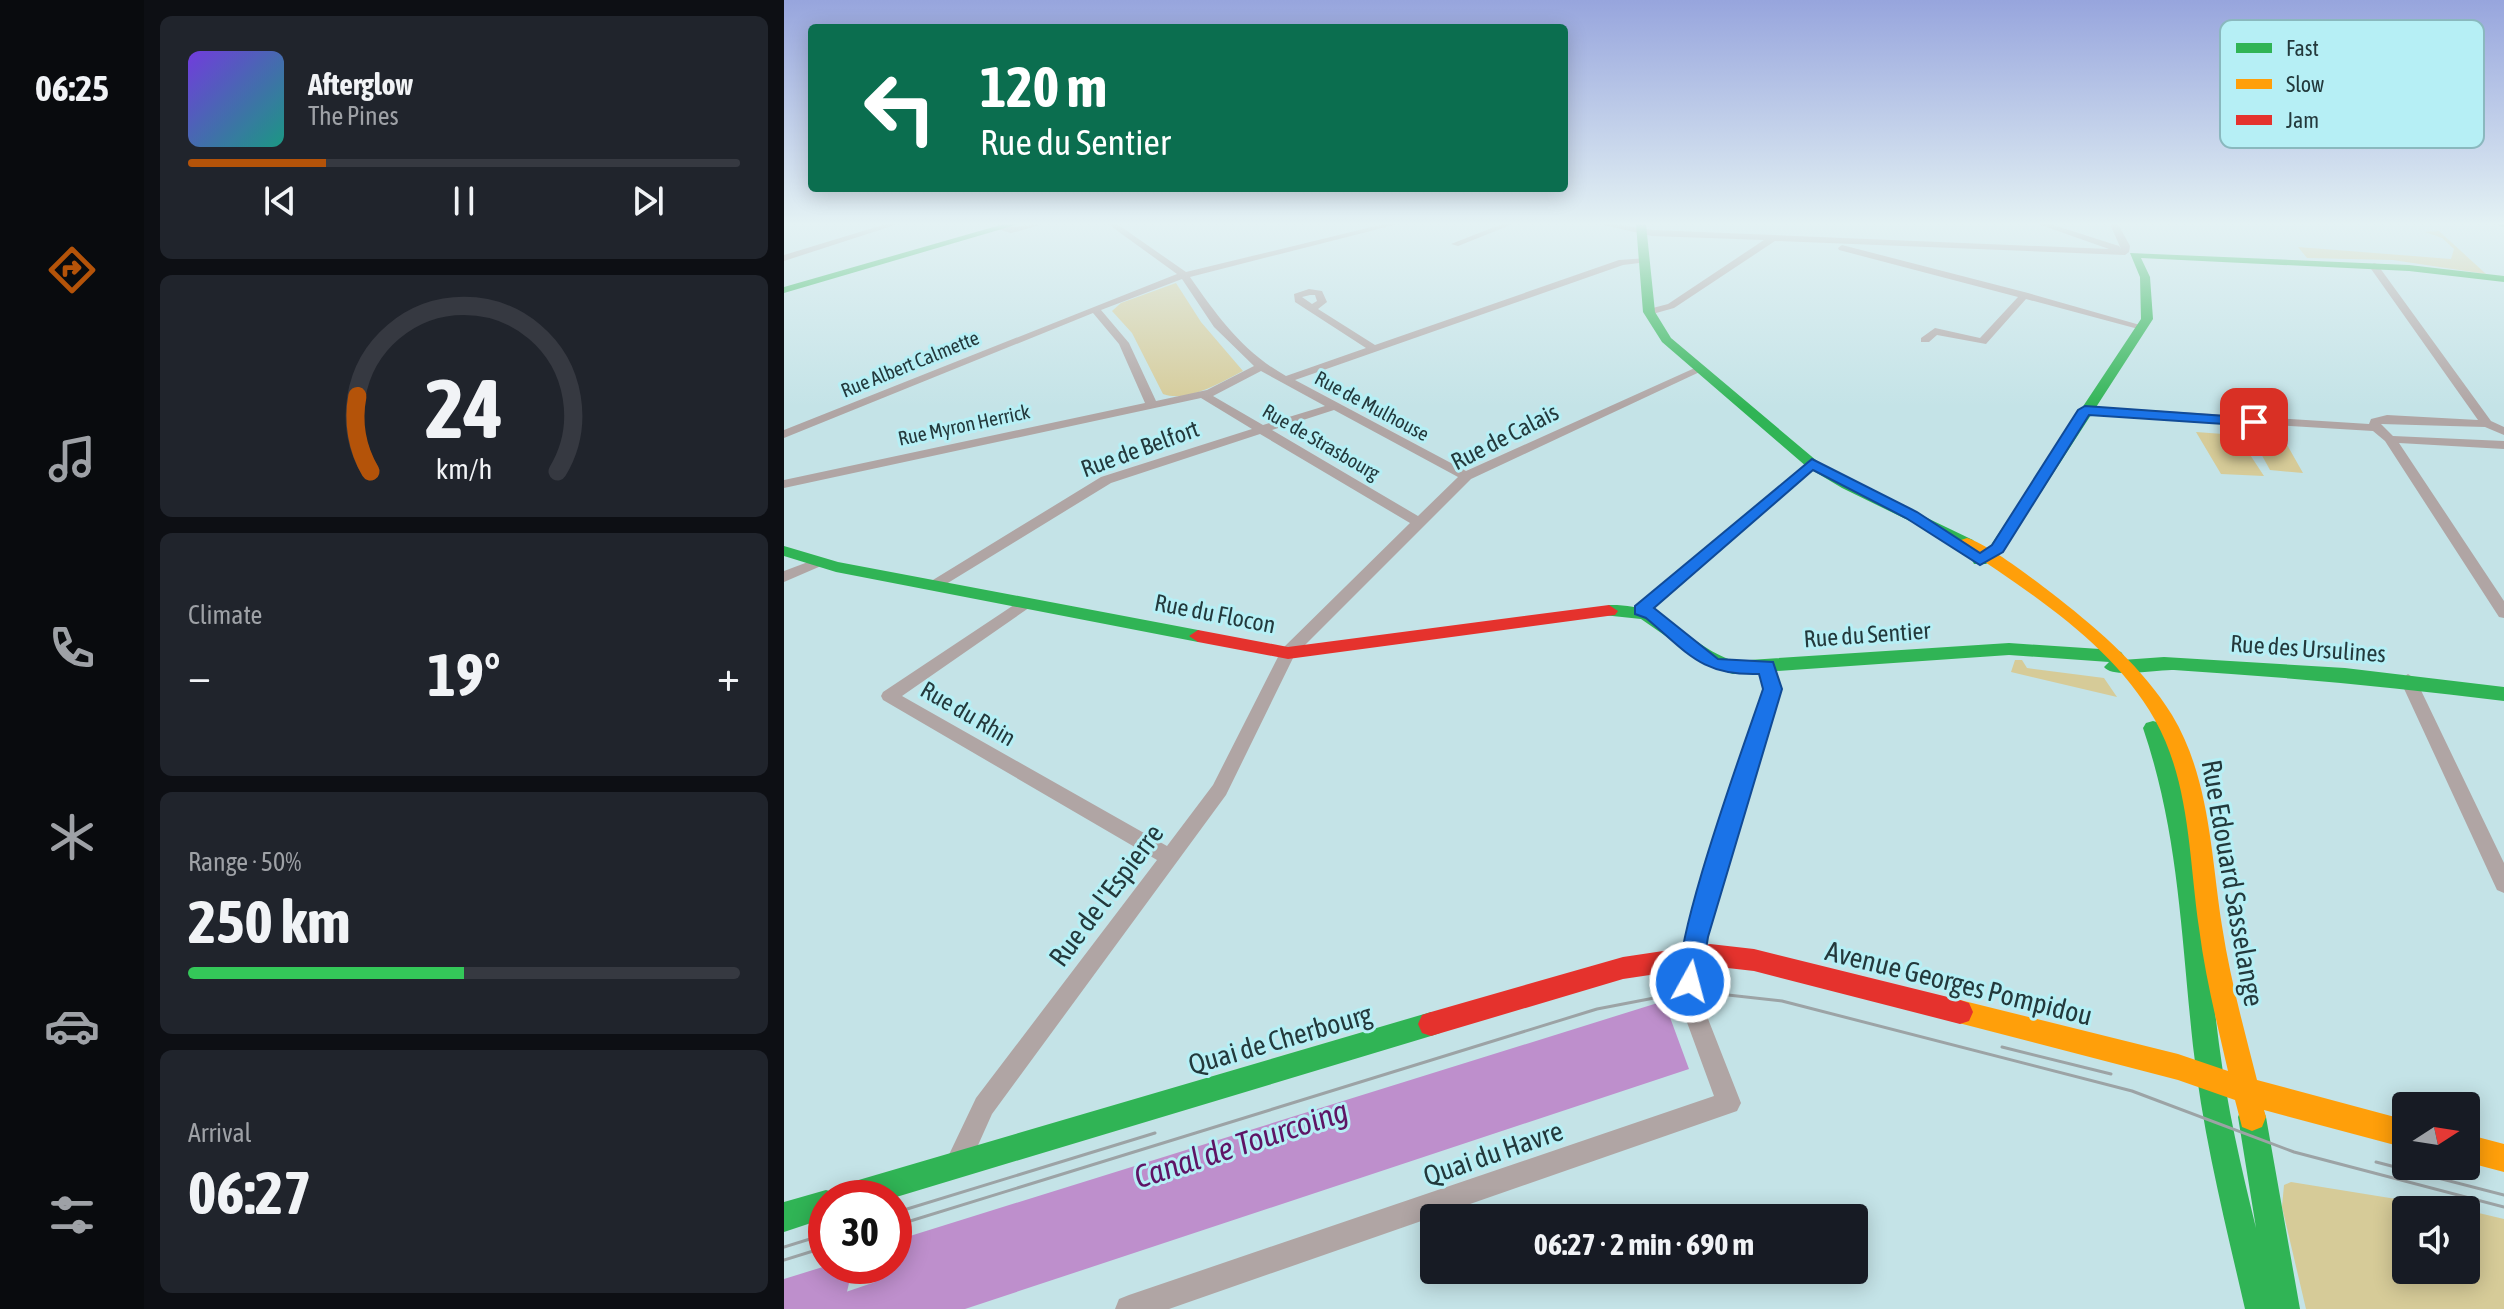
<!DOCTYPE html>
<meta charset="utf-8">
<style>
:root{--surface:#171b24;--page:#20242c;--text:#f1f3f6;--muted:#9ea1a6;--line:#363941;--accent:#b45309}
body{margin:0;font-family:"Asap Condensed",sans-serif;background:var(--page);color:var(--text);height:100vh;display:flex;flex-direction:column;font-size:30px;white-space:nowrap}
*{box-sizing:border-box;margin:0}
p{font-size:26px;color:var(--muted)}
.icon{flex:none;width:44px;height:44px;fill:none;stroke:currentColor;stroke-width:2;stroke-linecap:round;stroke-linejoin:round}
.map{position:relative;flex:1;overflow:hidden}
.side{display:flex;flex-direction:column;gap:16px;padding:16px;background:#0d0f14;width:640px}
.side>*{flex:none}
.hud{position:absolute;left:24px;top:24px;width:760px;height:168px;border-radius:8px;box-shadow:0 4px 20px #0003;background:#0b6e4f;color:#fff;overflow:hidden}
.needle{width:52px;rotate:78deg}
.controls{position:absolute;left:1608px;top:1092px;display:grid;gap:16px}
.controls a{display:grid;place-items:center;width:88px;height:88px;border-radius:8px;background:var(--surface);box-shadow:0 4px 20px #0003;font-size:40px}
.speed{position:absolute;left:24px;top:1180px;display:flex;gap:16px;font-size:40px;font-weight:700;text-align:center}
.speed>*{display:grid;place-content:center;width:104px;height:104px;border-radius:50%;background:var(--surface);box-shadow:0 4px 20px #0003;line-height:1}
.speed .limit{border:12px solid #d22;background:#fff;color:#111}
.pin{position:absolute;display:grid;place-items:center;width:68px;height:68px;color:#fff;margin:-34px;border-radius:16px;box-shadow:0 4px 12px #0006}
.me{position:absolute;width:88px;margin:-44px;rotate:7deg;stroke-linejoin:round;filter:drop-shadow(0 0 6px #0008)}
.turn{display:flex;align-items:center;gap:28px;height:168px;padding:0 40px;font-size:36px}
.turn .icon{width:104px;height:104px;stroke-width:2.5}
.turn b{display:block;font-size:56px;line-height:68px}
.big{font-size:60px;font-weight:700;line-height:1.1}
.side .tile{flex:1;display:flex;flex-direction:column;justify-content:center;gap:12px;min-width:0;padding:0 28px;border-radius:12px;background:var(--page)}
.side .dial{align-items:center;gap:0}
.dial svg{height:208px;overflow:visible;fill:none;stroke:var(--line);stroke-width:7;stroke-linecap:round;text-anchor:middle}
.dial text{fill:var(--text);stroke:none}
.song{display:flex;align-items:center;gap:24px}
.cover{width:96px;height:96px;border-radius:12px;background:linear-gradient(135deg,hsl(260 70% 55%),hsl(170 70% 35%))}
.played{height:8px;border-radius:4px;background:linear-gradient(90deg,var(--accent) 25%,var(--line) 25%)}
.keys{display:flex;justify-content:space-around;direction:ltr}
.heat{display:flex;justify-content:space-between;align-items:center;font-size:44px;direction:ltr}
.charge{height:12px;border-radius:6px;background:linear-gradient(90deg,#34c759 50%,var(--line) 0)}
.trip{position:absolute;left:636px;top:1204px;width:448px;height:80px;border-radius:8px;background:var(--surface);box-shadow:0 4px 20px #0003;font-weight:700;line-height:80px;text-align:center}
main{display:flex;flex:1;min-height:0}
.tab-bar{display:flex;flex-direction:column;width:144px;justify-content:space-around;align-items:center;background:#090b0e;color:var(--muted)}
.tab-bar .icon{width:56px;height:56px}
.tab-bar .on{color:var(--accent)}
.tab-bar b{font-size:36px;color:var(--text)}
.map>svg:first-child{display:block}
</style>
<main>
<nav class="tab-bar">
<b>06:25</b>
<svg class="icon on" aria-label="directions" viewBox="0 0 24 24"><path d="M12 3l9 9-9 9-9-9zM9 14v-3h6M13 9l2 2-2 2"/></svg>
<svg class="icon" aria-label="music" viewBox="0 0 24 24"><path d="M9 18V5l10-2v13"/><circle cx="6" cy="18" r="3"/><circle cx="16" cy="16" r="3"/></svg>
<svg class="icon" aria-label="phone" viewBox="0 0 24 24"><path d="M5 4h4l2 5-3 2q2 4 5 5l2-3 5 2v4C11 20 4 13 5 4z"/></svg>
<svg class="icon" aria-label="climate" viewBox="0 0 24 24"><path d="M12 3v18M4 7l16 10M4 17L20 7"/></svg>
<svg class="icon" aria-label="car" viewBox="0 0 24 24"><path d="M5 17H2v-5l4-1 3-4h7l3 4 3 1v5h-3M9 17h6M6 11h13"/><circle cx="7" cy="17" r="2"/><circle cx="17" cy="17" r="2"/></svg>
<svg class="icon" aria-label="filters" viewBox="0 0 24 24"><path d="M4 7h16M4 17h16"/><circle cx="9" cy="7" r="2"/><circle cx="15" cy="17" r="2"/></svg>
</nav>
<section class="side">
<div class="tile">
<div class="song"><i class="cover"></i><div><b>Afterglow</b><p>The Pines</p></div></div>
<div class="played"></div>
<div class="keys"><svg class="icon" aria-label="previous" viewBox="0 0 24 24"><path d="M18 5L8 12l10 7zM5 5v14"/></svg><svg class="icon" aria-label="pause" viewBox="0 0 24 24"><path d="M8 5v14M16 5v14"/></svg><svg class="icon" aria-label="next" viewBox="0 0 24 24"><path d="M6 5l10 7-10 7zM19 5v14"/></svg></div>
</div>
<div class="tile dial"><svg viewBox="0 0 100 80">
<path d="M14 69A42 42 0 1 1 86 69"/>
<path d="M14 69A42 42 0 0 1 9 40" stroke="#b45309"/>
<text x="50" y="56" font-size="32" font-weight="700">24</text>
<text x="50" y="72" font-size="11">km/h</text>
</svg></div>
<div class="tile"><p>Climate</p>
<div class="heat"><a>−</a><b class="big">19°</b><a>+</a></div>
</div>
<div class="tile"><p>Range · 50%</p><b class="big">250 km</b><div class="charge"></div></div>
<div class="tile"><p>Arrival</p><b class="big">06:27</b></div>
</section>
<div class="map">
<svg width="1720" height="1309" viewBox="0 0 1720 1309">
<rect width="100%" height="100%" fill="#c4e3e7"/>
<!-- green -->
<path fill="#d6cb98" d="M1655 231 1702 274 1609 260 1523 258 1514 247 1667 259 1670 249 1658 238 1641 232Z
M392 283 417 322 459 371C437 382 404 403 379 394L348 333 328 311 337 303Z
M1412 432 1453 435 1480 476 1437 474Z
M1470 441 1502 443 1519 473 1486 470Z
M1231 660H1238L1243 668 1320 678 1333 697 1227 672Z
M1507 1182 1680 1210H1622V1270H1682V1210L1720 1219V1309H1522L1498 1207 1500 1185Z"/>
<!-- water -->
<path fill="#be8fcc" d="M880 1001 905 1069 181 1309H84L95 1266H110V1241Z
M42 1266H69L59 1309H0V1279Z"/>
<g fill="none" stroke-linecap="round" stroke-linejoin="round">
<!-- canal -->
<path fill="#be8fcc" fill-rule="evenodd" d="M109 1276 120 1280 124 1291 120 1302 101 1309H40L44 1298Z"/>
<!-- street -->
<path fill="#b0a5a4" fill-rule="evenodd" d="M102 224H114L0 261V255Z
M217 224 227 227 260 224 227 233 214 229V225Z
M324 224H333L402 272 600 224H614L406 277C433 316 460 353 502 376L582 348 511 302 510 294 525 289 538 291 543 302 534 309 591 345 835 260 863 258V262L839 265 511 380 682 471 913 367 922 369 687 479 510 656 442 795 208 1114 182 1172 173 1175 164 1172 161 1163 192 1098 373 860 99 700 97 696 99 692 239 599H249L252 602 249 605 118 696 383 846 429 785 498 649 626 523 476 434 327 483 154 589H144L142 586 144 583 317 477 468 429 417 398 0 488V480L361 403 335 344 309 313 0 438V430L393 274ZM398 279 430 327 470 366 423 390 372 401 345 343 317 310ZM526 295H531L533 301 528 304 518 297ZM477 371 541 406 479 425 429 396ZM550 410 674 477 634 516 488 430Z
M718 224H729L674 246 667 244Z
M815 224H832L868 230 1325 249 1254 224H1266L1335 246 1337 249 1326 224H1334L1346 246 1345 252 1341 255 991 241 890 308 865 315 860 312 861 310 884 304 980 240 868 236Z
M1058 245 1244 293 1363 327 1358 330 1242 299 1202 344 1153 335 1145 342H1137V338L1151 328 1196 338 1234 297 1055 250 1054 248Z
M1590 263 1593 264 1707 421 1720 427V435L1701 427 1597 424 1609 436 1720 441V449L1615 443 1720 601V618L1715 617 1601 441 1589 431 1301 414 1295 410 1301 406 1585 424 1587 419 1603 415 1694 420 1585 266Z
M1028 460 1034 464 1032 467 862 614H852L849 610 852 606Z
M32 559 39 563 37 566 0 582V571Z
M982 661C995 666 996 688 995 700L925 926 918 967 919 1006 957 1103 953 1111 385 1309H331L335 1299 345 1295 930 1096 897 1006 896 967 905 926 979 700 980 689 974 667Z
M1624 674 1632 680 1720 863V893L1713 890 1616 680Z"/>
<!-- fast -->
<path fill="#30b455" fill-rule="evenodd" d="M220 224H235L0 293V287Z
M852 224H862L871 312 887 338 1033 461 1068 482 1189 540 1191 543 1189 546H1177L1058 488 1023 467 878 342 859 312Z
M1714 224H1720V227L1716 226Z
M1346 253 1625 265 1720 276V282L1625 271 1357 258 1366 277 1369 319 1219 551 1202 564H1190L1188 560 1207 545 1357 319 1356 277Z
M0 546 54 562 414 630 423 636 414 642 52 572 0 556Z
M825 605C889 604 898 643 950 661L1225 643 1331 650 1337 652 1340 656 1338 660 1380 657 1561 668 1720 687V701C1610 687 1501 677 1390 670 1374 669 1329 679 1320 667L1325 662 1225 655 949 674 925 666 857 619 819 615 816 611Z
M1369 721 1376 723 1379 728C1416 831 1421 936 1435 1044 1443 1106 1457 1167 1472 1228L1454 1117 1458 1107 1468 1103 1478 1107 1482 1117 1516 1309H1461C1441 1222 1419 1135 1409 1046 1397 936 1395 834 1359 728L1362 723Z
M647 1012 656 1015 660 1024 656 1033 647 1036 109 1198H42V1218L0 1232V1202L42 1190 49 1192 51 1188 61 1184Z"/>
<!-- slow -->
<path fill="#ff9f0a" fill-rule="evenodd" d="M1183 538C1206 545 1253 582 1274 598 1317 632 1359 668 1388 715 1426 778 1427 856 1438 926 1446 978 1460 1029 1473 1080L1622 1120V1148L1480 1110 1482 1117 1478 1127 1468 1131 1458 1127 1451 1100 1394 1080 1167 1021 1163 1012 1167 1003 1176 1000 1394 1054 1444 1071C1433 1023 1421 976 1415 928 1405 859 1406 782 1371 720 1329 645 1247 593 1177 546L1175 543 1177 540Z
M1682 1134 1720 1144V1172L1682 1162Z"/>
<!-- jam -->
<path fill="#e5322d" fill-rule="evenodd" d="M825 605 834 611 831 615 504 659 414 642 405 636 414 630 504 647Z
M926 944 970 949 1176 1000 1185 1003 1189 1012 1185 1021 1176 1024 970 971 926 966 839 979 647 1036 638 1033 634 1024 638 1015 647 1012 839 957Z"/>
<!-- tram -->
<path stroke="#9ca3a5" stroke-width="3" d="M1218 1047 1327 1074
M1592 1162 1720 1195
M110 1213 371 1133
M110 1226 813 1009 891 994H935L998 1001 1348 1091 1510 1152 1720 1207
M0 1247 42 1234
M0 1260 42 1247"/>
</g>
<!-- sky -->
<linearGradient id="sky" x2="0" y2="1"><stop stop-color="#97a5dd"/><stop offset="0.55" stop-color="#e4f2f4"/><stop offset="1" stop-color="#e4f2f4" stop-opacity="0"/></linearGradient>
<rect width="1720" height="407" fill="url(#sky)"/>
<!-- route -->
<path fill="#1a73e8" stroke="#114b97" stroke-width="2" d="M1301 406 1470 418 1477 422 1470 426 1305 415 1219 552 1196 565 1122 518 1029 470 870 608 934 659 989 662 998 689 924 937 915 991 906 994 897 991C882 956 963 737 979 689L975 674C917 676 903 652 862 618L851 614V606L1028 459 1133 512 1196 553 1208 545 1294 410Z"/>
<g text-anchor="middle" stroke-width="6" stroke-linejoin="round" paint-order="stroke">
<!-- far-street labels -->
<g font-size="20" fill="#23393c" stroke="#b6eff5">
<text transform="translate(126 364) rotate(-22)" y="7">Rue Albert Calmette</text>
<text transform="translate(588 406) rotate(28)" y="7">Rue de Mulhouse</text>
<text transform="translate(180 425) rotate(-12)" y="7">Rue Myron Herrick</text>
<text transform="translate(537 442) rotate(30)" y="7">Rue de Strasbourg</text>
</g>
<!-- street labels -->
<g font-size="24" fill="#23393c" stroke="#b6eff5">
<text transform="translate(721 437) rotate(-27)" y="8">Rue de Calais</text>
<text transform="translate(356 449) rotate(-20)" y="8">Rue de Belfort</text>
<text transform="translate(431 614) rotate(11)" y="8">Rue du Flocon</text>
<text transform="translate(1083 635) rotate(-4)" y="8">Rue du Sentier</text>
<text transform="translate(1524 649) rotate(4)" y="8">Rue des Ursulines</text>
<text transform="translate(184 714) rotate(30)" y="8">Rue du Rhin</text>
</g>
<!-- near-street labels -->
<g font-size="28" fill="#23393c" stroke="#b6eff5">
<text transform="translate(1449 883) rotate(80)" y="10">Rue Edouard Sasselange</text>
<text transform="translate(322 895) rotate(-53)" y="10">Rue de l'Espierre</text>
<text transform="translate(1175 983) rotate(14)" y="10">Avenue Georges Pompidou</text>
<text transform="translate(496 1039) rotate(-16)" y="10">Quai de Cherbourg</text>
<text transform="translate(709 1153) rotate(-19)" y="10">Quai du Havre</text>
</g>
<!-- near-water labels -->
<g font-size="32" font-style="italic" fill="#5e1465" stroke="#b6eff5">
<text transform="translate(457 1144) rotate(-18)" y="11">Canal de Tourcoing</text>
</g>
</g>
<!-- legend -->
<rect x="1436" y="20" width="264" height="128" rx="12" fill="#b6eff5" stroke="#8ab8be" stroke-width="2"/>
<rect x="1452" y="43" width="36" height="10" fill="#30b455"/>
<rect x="1452" y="79" width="36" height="10" fill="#ff9f0a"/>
<rect x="1452" y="115" width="36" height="10" fill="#e5322d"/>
<g font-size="22" fill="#23393c">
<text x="1502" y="56">Fast</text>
<text x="1502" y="92">Slow</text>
<text x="1502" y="128">Jam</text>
</g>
</svg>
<div class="controls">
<a><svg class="needle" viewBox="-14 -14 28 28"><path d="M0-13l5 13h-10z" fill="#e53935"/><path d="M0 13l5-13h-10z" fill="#9ea1a6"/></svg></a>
<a><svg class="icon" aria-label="sound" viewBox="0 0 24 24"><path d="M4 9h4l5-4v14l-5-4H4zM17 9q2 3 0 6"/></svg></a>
</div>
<div class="speed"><div class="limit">30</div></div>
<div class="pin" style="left:1470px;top:422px;background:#d93025"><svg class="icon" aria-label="arrive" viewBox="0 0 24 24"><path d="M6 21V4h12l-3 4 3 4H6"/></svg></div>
<svg class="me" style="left:906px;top:982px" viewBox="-20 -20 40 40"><circle r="17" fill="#1a73e8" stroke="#fff" stroke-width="3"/><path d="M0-11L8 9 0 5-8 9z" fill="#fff"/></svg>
<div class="trip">06:27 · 2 min · 690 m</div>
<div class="hud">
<div class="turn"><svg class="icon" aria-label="left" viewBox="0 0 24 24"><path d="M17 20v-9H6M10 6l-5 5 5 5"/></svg><div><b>120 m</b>Rue du Sentier</div></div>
</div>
</div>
</main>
